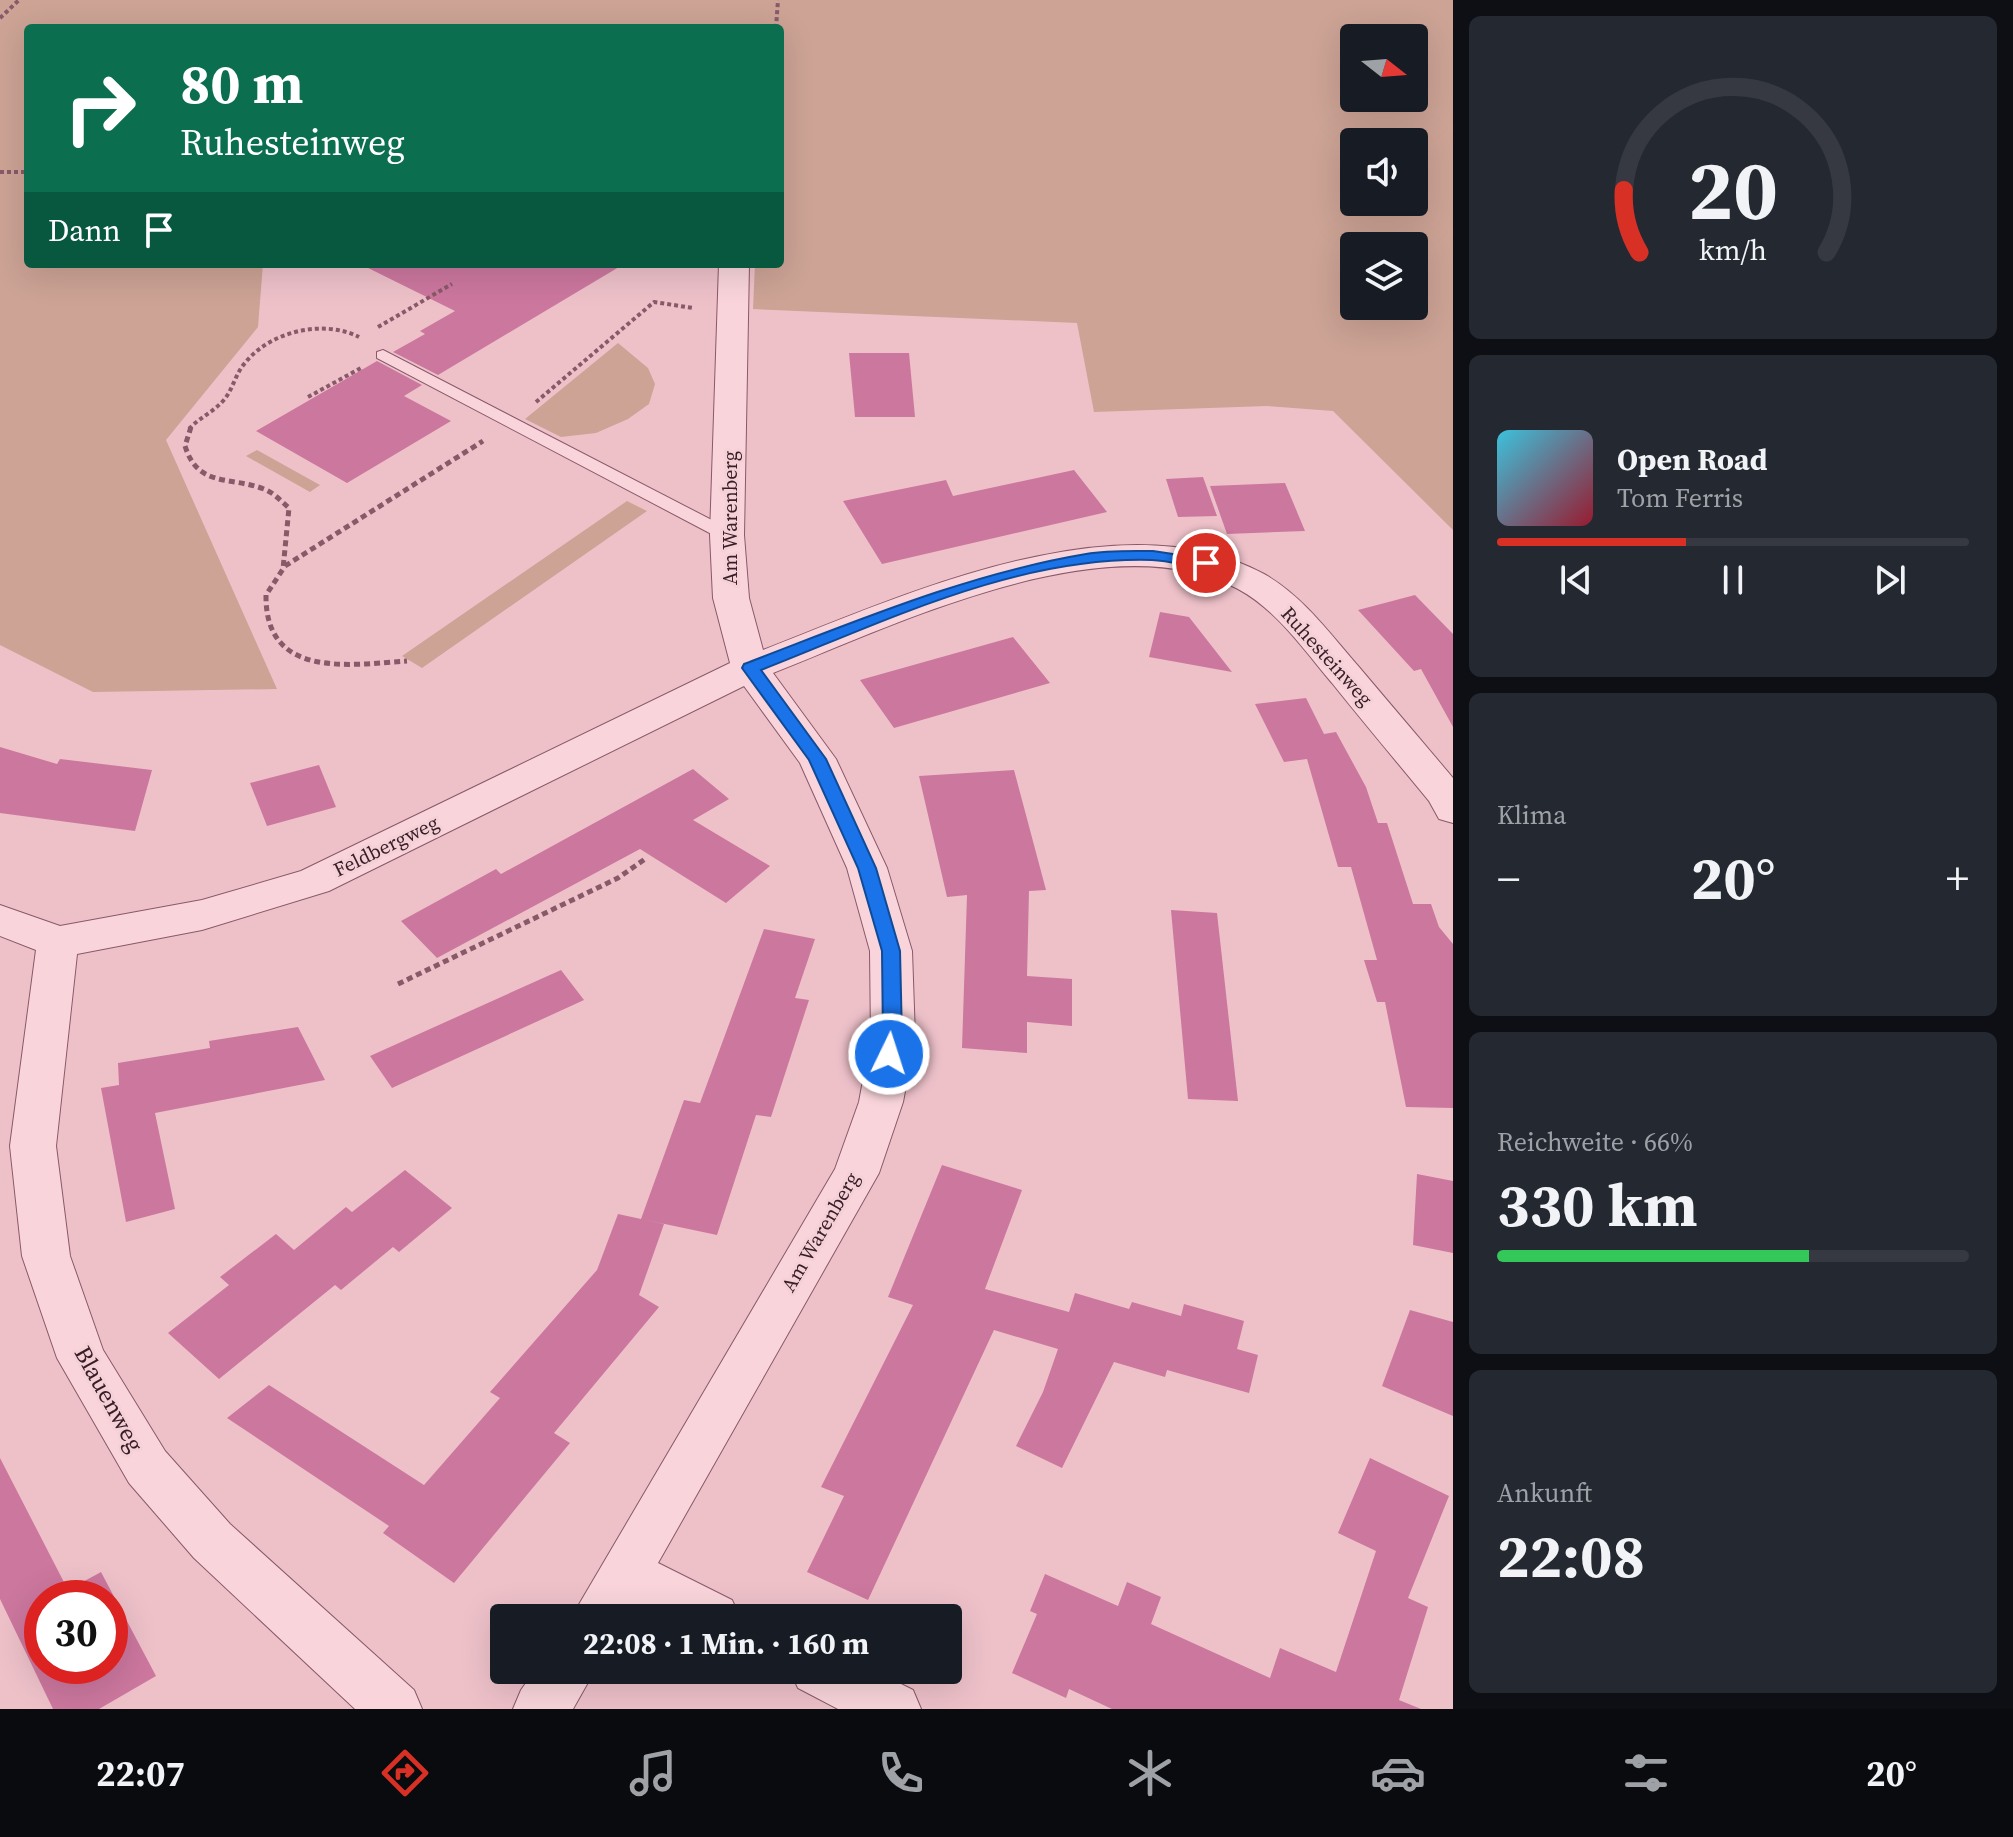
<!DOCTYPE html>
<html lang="de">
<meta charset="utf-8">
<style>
:root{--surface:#171b24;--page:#242831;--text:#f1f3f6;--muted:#9ea1a6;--line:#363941;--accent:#d93025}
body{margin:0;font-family:"Source Serif 4",serif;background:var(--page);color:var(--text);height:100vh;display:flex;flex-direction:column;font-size:30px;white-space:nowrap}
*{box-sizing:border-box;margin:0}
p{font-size:26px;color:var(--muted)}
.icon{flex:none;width:44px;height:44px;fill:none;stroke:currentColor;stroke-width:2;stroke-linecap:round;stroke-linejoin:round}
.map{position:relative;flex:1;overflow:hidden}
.details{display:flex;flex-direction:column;gap:16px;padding:16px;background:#0d0f14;width:560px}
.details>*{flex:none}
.guide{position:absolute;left:24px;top:24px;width:760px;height:244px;border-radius:8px;box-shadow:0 8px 32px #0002;background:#0b6e4f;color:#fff;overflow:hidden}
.needle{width:52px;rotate:107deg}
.fabs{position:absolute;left:1340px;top:24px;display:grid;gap:16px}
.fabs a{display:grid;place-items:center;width:88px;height:88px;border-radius:8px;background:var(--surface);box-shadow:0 8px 32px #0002;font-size:40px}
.speed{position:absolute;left:24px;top:1580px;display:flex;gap:16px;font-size:40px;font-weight:700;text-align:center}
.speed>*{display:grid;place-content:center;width:104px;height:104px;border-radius:50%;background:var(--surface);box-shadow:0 8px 32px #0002;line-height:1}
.speed .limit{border:12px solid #d22;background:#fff;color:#111}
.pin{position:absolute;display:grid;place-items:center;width:68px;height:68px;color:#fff;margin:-34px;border:4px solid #fff;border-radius:50%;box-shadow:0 2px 8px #0007}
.me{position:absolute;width:88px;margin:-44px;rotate:4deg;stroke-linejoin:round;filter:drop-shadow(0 0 6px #0008)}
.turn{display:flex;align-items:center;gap:28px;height:168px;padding:0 24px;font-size:36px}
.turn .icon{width:104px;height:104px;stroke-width:2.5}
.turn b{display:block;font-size:56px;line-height:68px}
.then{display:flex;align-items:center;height:76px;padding:0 24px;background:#0003;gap:16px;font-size:30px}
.big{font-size:60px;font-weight:700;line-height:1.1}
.details .card{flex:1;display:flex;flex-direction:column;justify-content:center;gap:12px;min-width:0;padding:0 28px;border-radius:12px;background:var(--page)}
.details .dial{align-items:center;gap:0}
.dial svg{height:208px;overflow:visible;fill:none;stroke:var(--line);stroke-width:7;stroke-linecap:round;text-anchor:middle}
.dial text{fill:var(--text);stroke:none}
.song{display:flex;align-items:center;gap:24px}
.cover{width:96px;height:96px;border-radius:12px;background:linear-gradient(135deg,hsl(190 70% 55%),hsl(350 70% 35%))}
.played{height:8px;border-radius:4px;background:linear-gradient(90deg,var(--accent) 40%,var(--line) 40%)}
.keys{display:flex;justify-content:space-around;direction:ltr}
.heat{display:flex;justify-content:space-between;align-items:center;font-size:44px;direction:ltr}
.charge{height:12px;border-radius:6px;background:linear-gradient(90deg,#34c759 66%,var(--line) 0)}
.trip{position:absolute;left:490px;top:1604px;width:472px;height:80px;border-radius:8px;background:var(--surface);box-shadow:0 8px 32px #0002;font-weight:700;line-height:80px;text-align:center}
.tabs{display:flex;height:128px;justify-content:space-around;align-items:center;background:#090b0e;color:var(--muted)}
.tabs .icon{width:56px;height:56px}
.tabs .selected{color:var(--accent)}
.tabs b{font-size:36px;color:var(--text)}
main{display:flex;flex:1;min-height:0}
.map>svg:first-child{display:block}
</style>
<main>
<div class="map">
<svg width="1453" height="1709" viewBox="0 0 1453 1709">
<rect width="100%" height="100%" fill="#eec1c9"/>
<!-- green -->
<path fill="#cca395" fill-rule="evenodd" d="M0 0H1453V530L1333 411 1267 406 1094 412 1077 323 753 309 755 264H780V28H28V264H263L258 327 166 440 277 689 93 692 0 645ZM1414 38V98H1354V38ZM1414 142V202H1354V142ZM1414 246V306H1354V246Z
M618 343 648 368 655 384 649 404 628 419 596 433 561 437 525 419Z
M257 450 320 485 310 492 246 456Z
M627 501 647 511 422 668 402 656Z"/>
<!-- building -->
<path fill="#cc779e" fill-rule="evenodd" d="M360 264H624L438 375 393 352 425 334 420 331 455 311Z
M849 353H909L915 417H855Z
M377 361 422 385 404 396 451 421 347 483 256 431Z
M1074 470 1107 512 882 564 843 501 946 480 953 496Z
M1203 477 1217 516 1178 517 1166 479Z
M1285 483 1305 531 1227 534 1210 486Z
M1415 595 1453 634V727L1421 669 1414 671 1358 610Z
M1160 612 1189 617 1232 672 1149 657Z
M1013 637 1050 683 894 728 860 680Z
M1306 698 1324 734 1336 732 1366 787 1378 823H1387L1413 904H1431L1439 927 1453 944V1108L1406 1107 1385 1002H1377L1364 960H1377L1351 867H1338L1307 759 1284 762 1255 704Z
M0 747 57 764 60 759 152 770 135 831 0 813Z
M319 765 336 807 267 826 250 783Z
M693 769 729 799 693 820 770 866 726 903 640 849 437 958 401 921 496 869 501 874Z
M1014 770 1046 890 1029 891 1027 976 1072 979V1026L1027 1022V1053L962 1048 967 895 947 897 919 776Z
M1171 910 1217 913 1238 1101 1188 1099Z
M764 929 815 939 795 998 809 1000 771 1117 756 1115 717 1235 641 1219 684 1100 700 1103Z
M561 970 584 1000 392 1088 370 1056Z
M298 1027 325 1080 155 1113 175 1209 126 1222 101 1088 119 1085 118 1063 210 1048 209 1041Z
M942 1165 1022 1190 985 1289 1069 1312 1075 1293 1129 1309 1132 1302 1181 1316 1184 1304 1244 1321 1237 1349 1258 1355 1249 1393 1167 1370 1165 1377 1114 1362 1062 1468 1016 1446 1043 1392 1058 1349 994 1330 868 1600 807 1572 844 1496 821 1487 913 1305 888 1297Z
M405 1170 452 1208 399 1252 393 1247 341 1290 335 1285 219 1379 168 1333 229 1285 220 1277 276 1234 294 1250 346 1207 352 1212Z
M1417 1174 1453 1181V1253L1413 1245Z
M618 1214 664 1224 639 1295 659 1307 554 1433 570 1443 454 1583 383 1533 389 1526 227 1418 269 1385 424 1485 500 1398 490 1392 597 1270Z
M1410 1310 1453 1322V1416L1382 1386Z
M0 1458 68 1590 101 1572 156 1676 99 1709H53L0 1599ZM42 1598H110V1666H42Z
M1370 1458 1449 1496 1408 1598 1428 1607 1399 1700 1421 1709H1112L1069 1689 1066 1698 1012 1673 1037 1614 1030 1611 1045 1574 1118 1606 1127 1582 1161 1597 1151 1624 1270 1678 1280 1648 1336 1672 1376 1551 1338 1533Z"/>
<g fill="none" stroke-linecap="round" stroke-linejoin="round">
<defs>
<path id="service" d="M383 350 733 531 736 535 727 540 721 539 377 358V352Z"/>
<path id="minor" d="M719 264H749L744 535 749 598 763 650C902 596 1120 495 1264 574 1303 596 1330 634 1359 667 1390 704 1422 741 1453 778V823L1439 819 1429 801C1397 762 1364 723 1332 683 1304 650 1277 610 1238 589 1109 520 897 624 773 673L836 759 887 868 912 951 915 1037 903 1102 879 1173 658 1563 732 1600 740 1618H659L634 1605 627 1618H571L835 1169 859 1102 871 1037 870 951 847 868 800 763 744 686 329 891 202 930 77 954 56 1146 70 1256 103 1350 165 1451 230 1524 414 1690 422 1709H355L194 1558 129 1483 57 1358 22 1256 10 1146 36 950 0 936V905L60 926 202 900 301 871 730 663 713 598 710 535Z
M535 1670H595L573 1709H513L521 1690Z
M790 1670H873L913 1690 921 1709H838L798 1688Z"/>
</defs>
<!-- service casing -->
<use href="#service" stroke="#885969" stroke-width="2"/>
<!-- minor casing -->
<use href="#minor" stroke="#885969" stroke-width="2"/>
<!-- path-far1 -->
<path stroke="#885969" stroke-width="4" stroke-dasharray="4 3" stroke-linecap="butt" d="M0 18 19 0
M776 28 778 0
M0 172H28
M378 327 452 284
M308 397 361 368
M536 402 654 302 693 308
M189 429C199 418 213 412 223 401 233 390 235 374 245 363 270 331 324 319 359 337"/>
<!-- path -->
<path stroke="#885969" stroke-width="5" stroke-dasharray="6 4" stroke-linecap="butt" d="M191 427 185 446C198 488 230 476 264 489 274 493 281 501 289 508L283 569 266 595C265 679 348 665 407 661
M285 566 483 441
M398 984 618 878 645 859"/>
<!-- service -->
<use href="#service" fill="#f9d5db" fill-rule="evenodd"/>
<!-- minor -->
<use href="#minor" fill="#f9d5db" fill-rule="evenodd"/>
</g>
<!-- route -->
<path fill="#1a73e8" stroke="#114b97" stroke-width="2" d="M1153 551 1206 559 1214 563 1206 568C1188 566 1170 561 1152 560 1016 556 884 622 761 670L826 759 876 868 900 951 902 1037 896 1060H882L880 1054 883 1037 882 951 858 868 809 760 742 668 744 664C857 621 967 574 1086 554 1108 550 1131 551 1153 551Z"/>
<g text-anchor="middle" stroke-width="6" stroke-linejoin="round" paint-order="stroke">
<!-- street labels -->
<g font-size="20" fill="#371d27" stroke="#f5d1d7">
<text transform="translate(730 518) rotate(-90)" y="7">Am Warenberg</text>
<text transform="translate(1327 656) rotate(48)" y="7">Ruhesteinweg</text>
<text transform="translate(386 846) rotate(-26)" y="7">Feldbergweg</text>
<text transform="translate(820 1232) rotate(-60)" y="7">Am Warenberg</text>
</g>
<!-- near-street labels -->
<g font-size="24" fill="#371d27" stroke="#f5d1d7">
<text transform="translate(109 1399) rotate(61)" y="8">Blauenweg</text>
</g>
</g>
</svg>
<div class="fabs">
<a><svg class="needle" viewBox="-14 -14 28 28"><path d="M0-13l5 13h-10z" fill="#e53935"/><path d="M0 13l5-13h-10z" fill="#9ea1a6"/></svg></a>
<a><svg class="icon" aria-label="sound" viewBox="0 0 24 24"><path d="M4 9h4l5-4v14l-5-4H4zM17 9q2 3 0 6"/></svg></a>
<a><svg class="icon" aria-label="layers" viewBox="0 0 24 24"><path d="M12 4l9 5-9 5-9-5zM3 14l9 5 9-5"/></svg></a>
</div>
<div class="speed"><div class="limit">30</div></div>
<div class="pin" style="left:1206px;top:563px;background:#d93025"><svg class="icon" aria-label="arrive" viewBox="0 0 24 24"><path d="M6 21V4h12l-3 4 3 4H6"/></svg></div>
<svg class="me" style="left:889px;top:1054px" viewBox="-20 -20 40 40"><circle r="17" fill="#1a73e8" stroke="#fff" stroke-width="3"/><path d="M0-11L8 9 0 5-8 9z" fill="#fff"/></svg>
<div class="trip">22:08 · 1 Min. · 160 m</div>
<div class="guide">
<div class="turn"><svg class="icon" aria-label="right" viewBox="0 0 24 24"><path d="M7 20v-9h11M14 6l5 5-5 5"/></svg><div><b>80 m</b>Ruhesteinweg</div></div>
<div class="then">Dann<svg class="icon" aria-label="arrive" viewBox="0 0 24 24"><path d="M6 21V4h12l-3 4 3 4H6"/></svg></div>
</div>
</div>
<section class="details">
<div class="card dial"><svg viewBox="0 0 100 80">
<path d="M14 69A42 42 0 1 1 86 69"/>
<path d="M14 69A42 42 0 0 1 8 45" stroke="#d93025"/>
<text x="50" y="56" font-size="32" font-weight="700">20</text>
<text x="50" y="72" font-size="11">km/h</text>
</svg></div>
<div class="card">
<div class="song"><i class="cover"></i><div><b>Open Road</b><p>Tom Ferris</p></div></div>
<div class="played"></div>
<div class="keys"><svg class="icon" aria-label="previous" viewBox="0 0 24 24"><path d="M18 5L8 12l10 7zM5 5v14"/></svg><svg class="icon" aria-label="pause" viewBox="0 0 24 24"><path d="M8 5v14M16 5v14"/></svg><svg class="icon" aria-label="next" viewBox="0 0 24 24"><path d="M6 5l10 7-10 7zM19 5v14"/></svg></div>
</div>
<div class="card"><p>Klima</p>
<div class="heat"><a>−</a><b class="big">20°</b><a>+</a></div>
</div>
<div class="card"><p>Reichweite · 66%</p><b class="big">330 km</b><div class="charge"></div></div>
<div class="card"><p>Ankunft</p><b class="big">22:08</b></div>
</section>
</main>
<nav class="tabs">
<b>22:07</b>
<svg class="icon selected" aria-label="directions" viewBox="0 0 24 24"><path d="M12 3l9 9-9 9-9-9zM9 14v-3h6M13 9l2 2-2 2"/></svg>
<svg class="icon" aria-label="music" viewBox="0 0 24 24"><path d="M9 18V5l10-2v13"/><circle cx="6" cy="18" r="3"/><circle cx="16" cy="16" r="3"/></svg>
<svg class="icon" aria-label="phone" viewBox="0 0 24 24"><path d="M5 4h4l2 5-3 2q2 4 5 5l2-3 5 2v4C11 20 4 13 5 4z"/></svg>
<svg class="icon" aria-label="climate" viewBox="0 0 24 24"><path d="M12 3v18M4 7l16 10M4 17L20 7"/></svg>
<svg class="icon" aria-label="car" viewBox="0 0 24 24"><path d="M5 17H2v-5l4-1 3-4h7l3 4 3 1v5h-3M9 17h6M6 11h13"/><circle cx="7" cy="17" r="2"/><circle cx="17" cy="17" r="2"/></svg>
<svg class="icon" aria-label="filters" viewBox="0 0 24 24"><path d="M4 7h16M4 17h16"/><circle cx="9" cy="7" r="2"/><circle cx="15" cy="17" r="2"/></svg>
<b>20°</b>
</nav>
